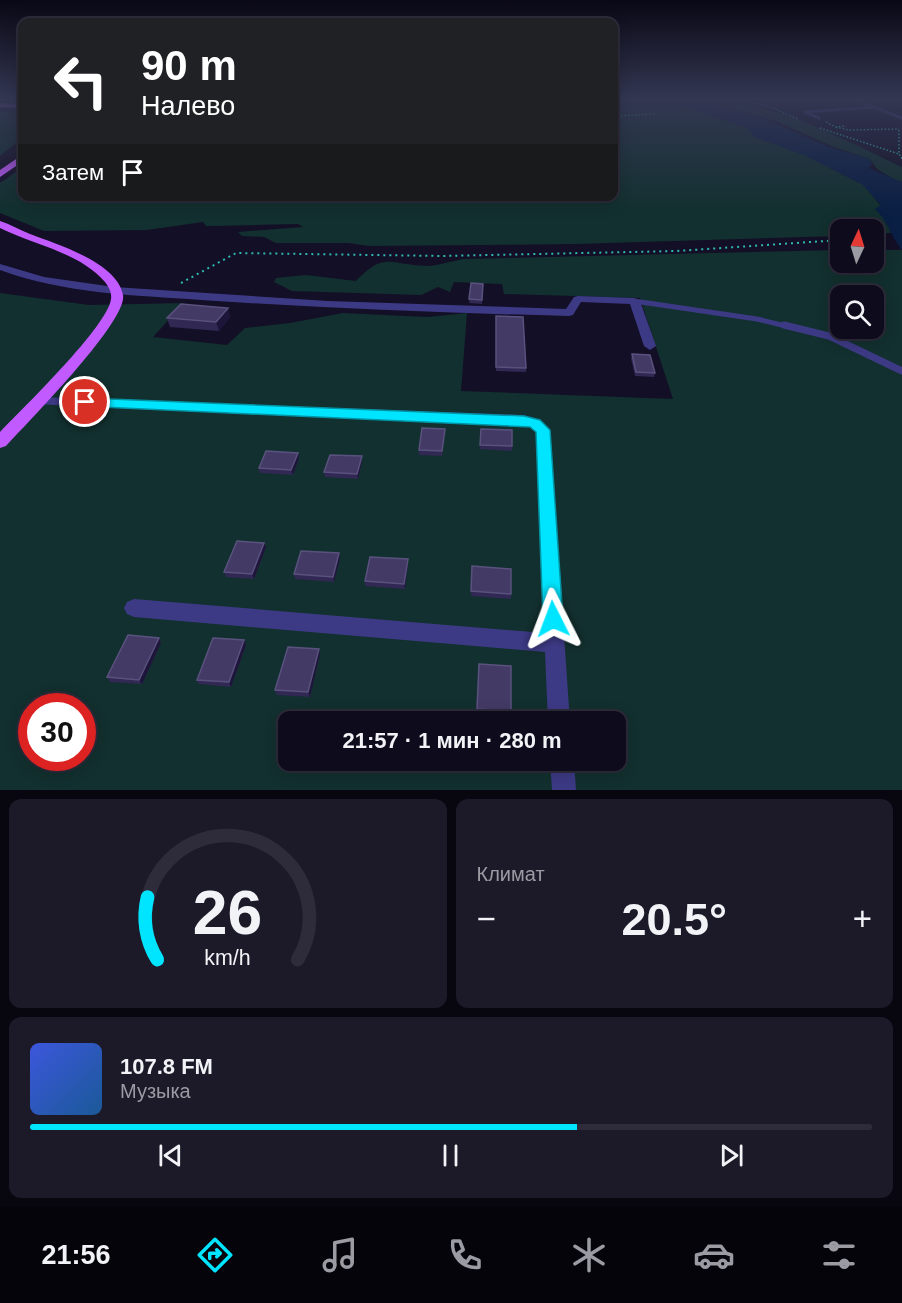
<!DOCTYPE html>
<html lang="ru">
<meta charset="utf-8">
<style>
:root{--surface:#0e0b1c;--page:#1c1929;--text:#f1f3f6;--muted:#9b9ba3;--line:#2e2b3b;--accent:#00e5ff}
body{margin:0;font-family:Helvetica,sans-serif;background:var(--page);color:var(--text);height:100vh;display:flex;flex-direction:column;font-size:22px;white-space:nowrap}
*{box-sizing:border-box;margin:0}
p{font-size:20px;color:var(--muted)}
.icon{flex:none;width:33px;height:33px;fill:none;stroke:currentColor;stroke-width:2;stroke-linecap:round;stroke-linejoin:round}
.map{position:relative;height:790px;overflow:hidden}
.sheet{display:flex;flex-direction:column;gap:9px;padding:9px;background:#08060f;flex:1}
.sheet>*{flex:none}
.banner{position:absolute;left:18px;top:18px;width:600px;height:183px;border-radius:12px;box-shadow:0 3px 15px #0003,0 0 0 2px var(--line);background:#202124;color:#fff;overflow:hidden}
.needle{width:39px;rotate:4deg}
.fabs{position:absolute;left:830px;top:219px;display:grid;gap:12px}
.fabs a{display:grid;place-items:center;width:54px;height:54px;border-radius:12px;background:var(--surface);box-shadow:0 3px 15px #0003,0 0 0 2px var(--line);font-size:30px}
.speed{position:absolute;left:18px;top:693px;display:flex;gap:12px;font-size:30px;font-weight:700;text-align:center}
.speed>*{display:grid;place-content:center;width:78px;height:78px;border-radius:50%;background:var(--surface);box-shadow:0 3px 15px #0003,0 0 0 2px var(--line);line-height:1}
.speed .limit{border:9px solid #d22;background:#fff;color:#111}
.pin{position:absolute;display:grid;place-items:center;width:51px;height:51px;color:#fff;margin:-26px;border:3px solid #fff;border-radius:50%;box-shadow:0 2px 6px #0007}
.me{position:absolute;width:66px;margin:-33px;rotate:357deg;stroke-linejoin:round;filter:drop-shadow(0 0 4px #0008)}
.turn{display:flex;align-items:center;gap:21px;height:126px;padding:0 24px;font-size:27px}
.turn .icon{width:78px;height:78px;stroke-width:2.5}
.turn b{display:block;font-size:42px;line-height:51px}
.then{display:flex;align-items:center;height:57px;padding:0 24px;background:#0003;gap:12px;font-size:22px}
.big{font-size:45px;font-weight:700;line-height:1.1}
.sheet .widget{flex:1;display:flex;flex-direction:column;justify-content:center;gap:9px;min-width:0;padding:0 21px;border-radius:12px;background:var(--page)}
.sheet .dial{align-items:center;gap:0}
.dial svg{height:156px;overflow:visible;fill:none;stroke:var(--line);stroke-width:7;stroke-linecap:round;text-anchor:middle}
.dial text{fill:var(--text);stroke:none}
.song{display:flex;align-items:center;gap:18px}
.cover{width:72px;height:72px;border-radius:9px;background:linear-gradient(135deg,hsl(230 70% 55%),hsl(210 70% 35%))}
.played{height:6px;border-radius:3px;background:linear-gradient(90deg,var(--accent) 65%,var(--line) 65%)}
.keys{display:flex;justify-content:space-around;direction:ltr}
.heat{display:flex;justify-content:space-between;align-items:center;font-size:33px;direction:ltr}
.sheet .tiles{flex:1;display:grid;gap:9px;grid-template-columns:1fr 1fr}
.widget:last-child{grid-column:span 2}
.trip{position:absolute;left:278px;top:711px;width:348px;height:60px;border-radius:12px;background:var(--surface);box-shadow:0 3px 15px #0003,0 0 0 2px var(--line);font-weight:700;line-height:60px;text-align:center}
.dock{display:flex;height:96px;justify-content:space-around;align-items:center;background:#06040b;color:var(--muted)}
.dock .icon{width:42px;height:42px}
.dock .on{color:var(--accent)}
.dock b{font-size:27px;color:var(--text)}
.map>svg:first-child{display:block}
</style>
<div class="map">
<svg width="902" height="790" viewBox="0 0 902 790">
<rect width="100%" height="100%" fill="#130f26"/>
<!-- green -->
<path fill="#12302f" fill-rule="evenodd" d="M614 100H668L730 122 737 120 864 185 881 206 875 209 887 220 891 233 873 234V230H840V236L576 244 369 246 348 243H276L264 237 242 236 238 232 303 227 298 224 216 226H206L203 222 147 230 44 231 0 213V183L22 168V196H614Z
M703 100C774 100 839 138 902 167V182L893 179 877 169 870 159 834 147 776 121Z
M0 112 22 113V138L0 156Z
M840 250V262H873V250H902V790H0V293L89 305 184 303 153 337 227 345 245 328 290 323 343 313 428 317 467 313 461 391 673 399 640 298 504 294 502 284 454 282 450 292 438 287 421 295 292 291 274 282 276 278 306 275 356 281C385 251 390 265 426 266 437 266 452 261 463 259ZM840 296H873V328H840ZM32 706H82V758H32ZM288 722H615V760H288Z"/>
<!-- water -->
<path fill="#0a1f44" d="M668 100H698L765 119 829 147 870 159 872 164 869 168 902 182V250C890 236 889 222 875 209L881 205 863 185 804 155 754 137 747 128Z"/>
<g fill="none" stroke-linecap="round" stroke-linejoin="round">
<!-- path-far1 -->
<path stroke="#2fb8b0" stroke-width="1.5" stroke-dasharray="1.5 2" stroke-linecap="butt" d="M743 100 773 108 798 119
M614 116 655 114
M826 122 836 127 846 126
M836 127 849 130 899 129
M820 128 899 154
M899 130V154L902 159"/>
<!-- path -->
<path stroke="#2fb8b0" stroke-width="2" stroke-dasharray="2 4" stroke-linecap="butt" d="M181 283 236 253 442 256 677 251 840 240"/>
<!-- lane-far2 -->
<path stroke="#3d3a85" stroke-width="3" d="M856 100 902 118
M819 118 805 112 875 107"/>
<!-- lane-far1 -->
<path stroke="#3d3a85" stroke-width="5" d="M634 301 757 319 790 327"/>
<!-- lane -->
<path stroke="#3d3a85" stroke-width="7" d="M784 325 829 336 902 371"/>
<!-- street -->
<path fill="#3d3a85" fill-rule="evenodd" d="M0 264 44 277 114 287 328 301 566 309 574 297 578 296 634 298 640 301 656 346 650 350 644 346 630 304 581 302 573 315 569 316C446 313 324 308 201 300 134 295 65 294 0 270Z
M39 397 524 415 540 420 550 430 570 722H548L545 652 134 617 127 614 124 608 127 602 134 599 544 633 536 432 530 426 34 404 32 401 34 398Z
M550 760H574L576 790H552Z"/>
<!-- primary -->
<path fill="#c25bff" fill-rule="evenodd" d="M0 103 22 104V108L0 107Z
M19 157H22V162L0 177V170Z
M0 221C10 224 20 230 30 234 56 244 117 262 123 295 128 321 27 423 6 446L0 448V432C22 409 108 326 111 299 112 293 109 287 105 282 79 252 34 245 0 228Z"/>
</g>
<!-- wall -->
<path fill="#312854" d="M0 100H21L18 102 0 101Z
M471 283 483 284 482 304 469 303Z
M228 308 230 317 219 331 170 327 167 318Z
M496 316 526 368V372L496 371Z
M632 354 655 373 654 377 635 376 631 359Z
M445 429 442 456 419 455V450Z
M481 429 512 446V451L480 449Z
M298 453 299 458 293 475 260 473 259 468Z
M362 456V461L358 479 325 477 324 472Z
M264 543 266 547 254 579 226 577 224 572Z
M340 558 334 582 295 579 294 574Z
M408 564 405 589 365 586V581Z
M472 566 511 594V599L471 596Z
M159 638 161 643 142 684 110 682 107 677Z
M244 640 246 645 231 687 199 684 197 680Z
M320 654 310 697 277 695 275 690Z
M479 664 511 711V716L476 713Z"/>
<!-- shaded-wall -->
<path fill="#1d163a" d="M228 308 230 317 219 331 216 322Z
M298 453 299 458 293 475 291 470Z
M362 456V461L358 479 357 474Z
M264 543 266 547 254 579 252 574Z
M339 553 340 558 334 582 333 577Z
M408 559V564L405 589 404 584Z
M159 638 161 643 142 684 139 680Z
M244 640 246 645 231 687 229 682Z
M319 649 320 654 310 697 308 692Z"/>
<!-- building -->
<path fill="#433a66" stroke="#5a527e" stroke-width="1.5" d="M471 283 483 284 482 300 469 299Z
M181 304 228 308 216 322 167 318Z
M496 316 523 317 526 368 496 367Z
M632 354 650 355 655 373 636 372Z
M422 428 445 429 442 451 419 450Z
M481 429 512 430V446L480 445Z
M266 451 298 453 291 470 259 468Z
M330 455 362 456 357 474 324 472Z
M237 541 264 543 252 574 224 572Z
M301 551 339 553 333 577 294 574Z
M370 557 408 559 404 584 365 581Z
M472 566 511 569V594L471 591Z
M128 635 159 638 139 680 107 677Z
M213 638 244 640 229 682 197 680Z
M288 647 319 649 308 692 275 690Z
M479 664 511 666V711L477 709Z"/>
<!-- sky -->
<linearGradient id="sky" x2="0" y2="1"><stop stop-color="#0a0815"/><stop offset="0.47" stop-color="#333752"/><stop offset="1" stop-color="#333752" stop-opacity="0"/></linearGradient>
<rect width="902" height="211" fill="url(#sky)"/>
<!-- route -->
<path fill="#00e5ff" stroke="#0095a6" stroke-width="1.5" d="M85 398 524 416 540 420 550 430 563 619 560 626 553 628 546 626 543 619 536 432 530 427 80 406 78 402 80 399Z"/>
</svg>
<div class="fabs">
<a><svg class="needle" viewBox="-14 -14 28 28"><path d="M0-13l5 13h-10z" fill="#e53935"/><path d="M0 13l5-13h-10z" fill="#9b9ba3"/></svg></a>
<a><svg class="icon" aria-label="search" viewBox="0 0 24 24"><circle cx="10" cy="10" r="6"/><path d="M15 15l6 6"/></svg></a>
</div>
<div class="speed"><div class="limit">30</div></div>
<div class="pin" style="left:85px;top:402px;background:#d93025"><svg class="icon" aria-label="arrive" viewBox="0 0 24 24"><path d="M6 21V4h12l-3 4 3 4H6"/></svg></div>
<svg class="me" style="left:553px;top:619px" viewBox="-20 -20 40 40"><path d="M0-17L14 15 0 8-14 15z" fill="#00e5ff" stroke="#fff" stroke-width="4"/></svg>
<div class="trip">21:57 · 1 мин · 280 m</div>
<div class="banner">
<div class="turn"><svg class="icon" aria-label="left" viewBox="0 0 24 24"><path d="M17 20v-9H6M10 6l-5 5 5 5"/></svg><div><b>90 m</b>Налево</div></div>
<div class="then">Затем<svg class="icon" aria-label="arrive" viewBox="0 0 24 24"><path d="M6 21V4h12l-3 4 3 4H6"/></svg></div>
</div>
</div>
<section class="sheet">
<div class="tiles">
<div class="widget dial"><svg viewBox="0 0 100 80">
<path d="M14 69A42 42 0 1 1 86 69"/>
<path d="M14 69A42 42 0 0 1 9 37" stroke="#00e5ff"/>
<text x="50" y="56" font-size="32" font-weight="700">26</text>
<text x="50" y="72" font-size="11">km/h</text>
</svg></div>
<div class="widget"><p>Климат</p>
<div class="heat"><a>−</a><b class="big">20.5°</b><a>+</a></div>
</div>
<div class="widget">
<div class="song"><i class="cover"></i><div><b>107.8 FM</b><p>Музыка</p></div></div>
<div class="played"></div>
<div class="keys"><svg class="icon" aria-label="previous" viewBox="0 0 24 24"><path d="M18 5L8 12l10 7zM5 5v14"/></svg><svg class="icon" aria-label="pause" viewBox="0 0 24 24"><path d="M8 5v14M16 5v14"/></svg><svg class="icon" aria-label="next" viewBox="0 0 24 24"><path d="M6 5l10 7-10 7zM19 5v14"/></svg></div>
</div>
</div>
</section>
<nav class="dock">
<b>21:56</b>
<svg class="icon on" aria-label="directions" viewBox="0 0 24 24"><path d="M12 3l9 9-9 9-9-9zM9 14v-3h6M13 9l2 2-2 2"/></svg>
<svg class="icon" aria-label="music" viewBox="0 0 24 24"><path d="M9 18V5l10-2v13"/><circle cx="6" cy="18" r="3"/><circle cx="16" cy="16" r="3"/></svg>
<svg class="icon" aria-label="phone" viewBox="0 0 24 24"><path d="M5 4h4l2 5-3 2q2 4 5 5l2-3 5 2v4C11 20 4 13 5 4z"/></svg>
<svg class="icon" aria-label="climate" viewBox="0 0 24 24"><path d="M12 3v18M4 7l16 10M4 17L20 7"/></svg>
<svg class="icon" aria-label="car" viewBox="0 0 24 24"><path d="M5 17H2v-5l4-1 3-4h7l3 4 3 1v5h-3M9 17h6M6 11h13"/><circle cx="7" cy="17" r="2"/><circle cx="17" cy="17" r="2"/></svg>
<svg class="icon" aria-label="filters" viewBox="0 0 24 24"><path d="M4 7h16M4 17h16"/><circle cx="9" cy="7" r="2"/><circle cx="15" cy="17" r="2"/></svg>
</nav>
